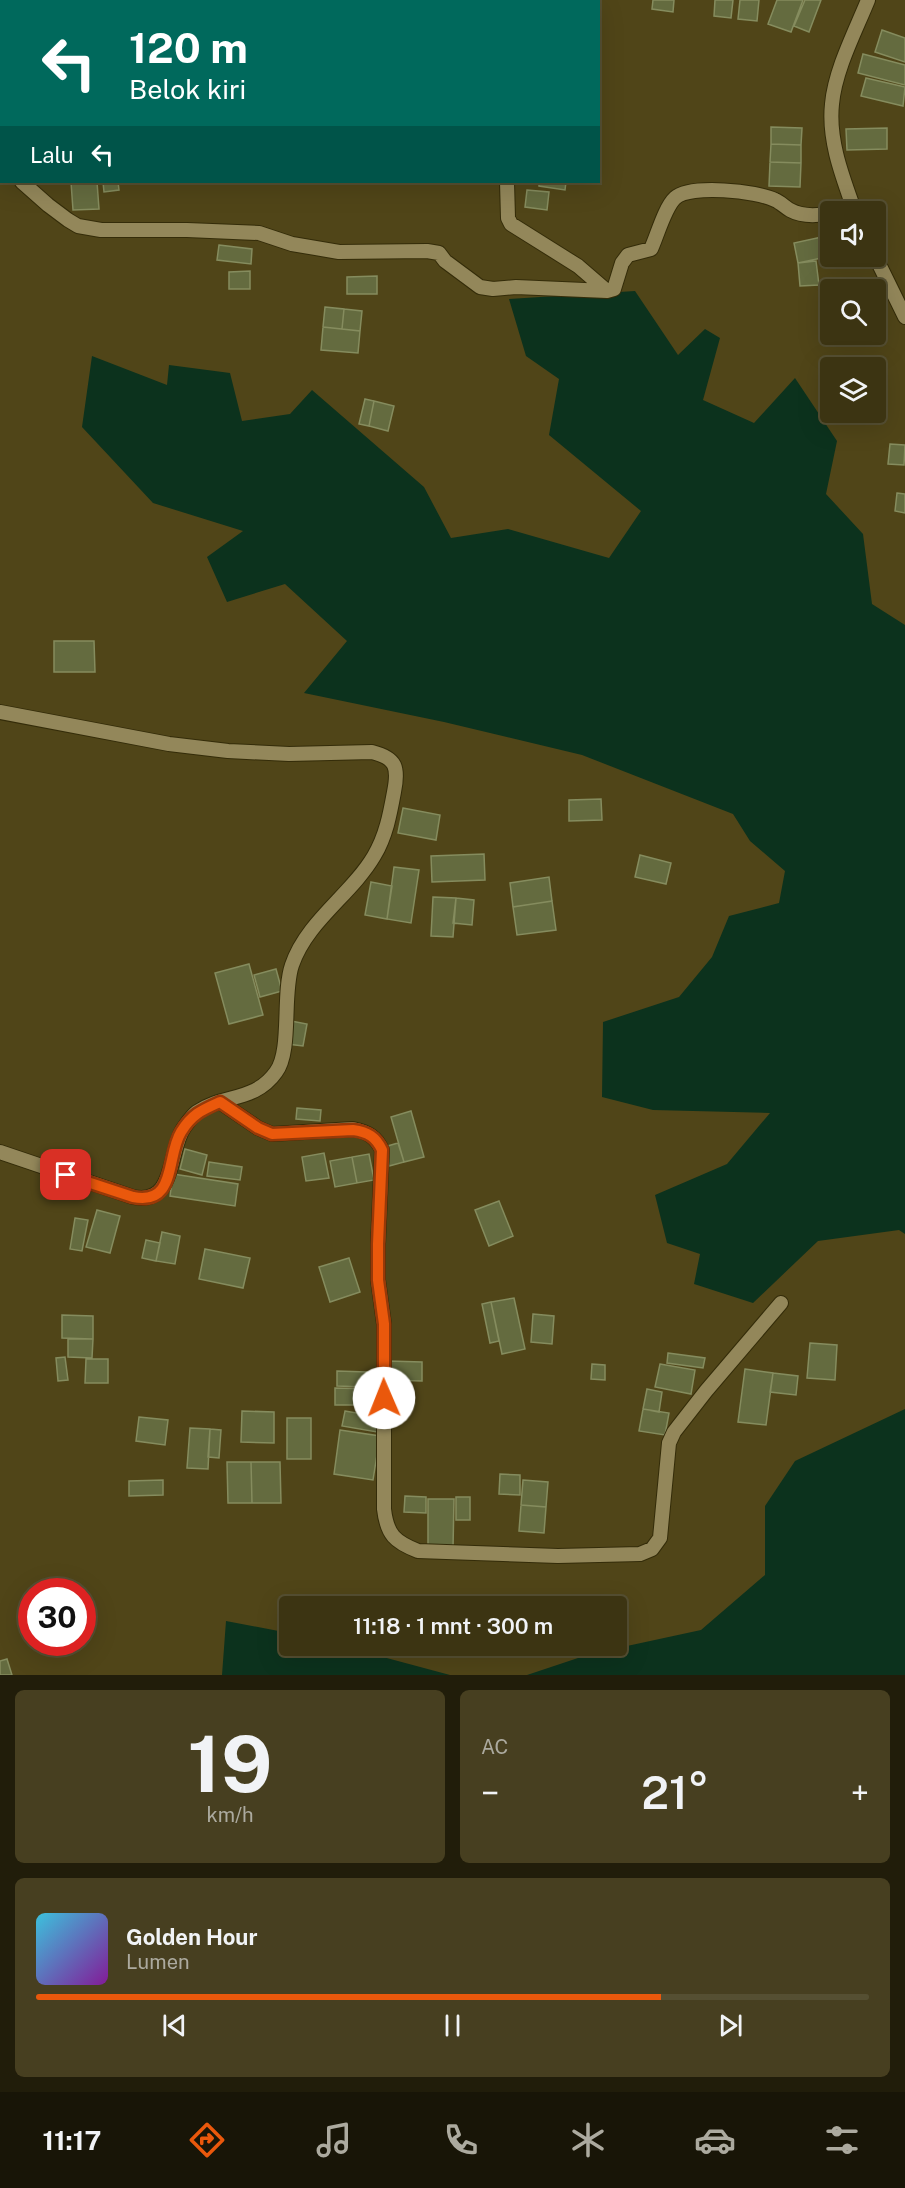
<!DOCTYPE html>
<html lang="id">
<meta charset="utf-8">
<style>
:root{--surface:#3c3412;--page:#473f20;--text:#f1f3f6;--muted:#acaa9f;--line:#554f32;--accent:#ea580c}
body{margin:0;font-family:"Public Sans",sans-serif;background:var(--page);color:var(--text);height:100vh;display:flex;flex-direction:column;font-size:22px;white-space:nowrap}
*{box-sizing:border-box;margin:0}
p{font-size:20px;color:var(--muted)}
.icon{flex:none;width:33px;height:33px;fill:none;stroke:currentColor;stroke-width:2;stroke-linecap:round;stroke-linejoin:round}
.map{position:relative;height:1675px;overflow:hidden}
.sheet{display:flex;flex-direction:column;gap:15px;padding:15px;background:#211d0a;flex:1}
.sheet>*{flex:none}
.hud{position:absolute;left:0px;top:0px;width:600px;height:183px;box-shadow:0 6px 24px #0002,0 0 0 2px var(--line);background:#00695c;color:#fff;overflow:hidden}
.controls{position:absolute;left:820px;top:201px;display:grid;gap:12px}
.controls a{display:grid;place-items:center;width:66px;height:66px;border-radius:6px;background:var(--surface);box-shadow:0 6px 24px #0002,0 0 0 2px var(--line);font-size:30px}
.speed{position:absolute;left:18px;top:1578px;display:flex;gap:12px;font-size:30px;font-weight:700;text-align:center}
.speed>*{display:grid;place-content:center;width:78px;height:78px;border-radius:50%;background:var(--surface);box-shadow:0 6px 24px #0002,0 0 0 2px var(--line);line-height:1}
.speed .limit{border:9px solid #d22;background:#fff;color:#111}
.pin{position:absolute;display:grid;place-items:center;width:51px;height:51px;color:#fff;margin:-26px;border-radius:12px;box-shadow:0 3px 9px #0006}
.me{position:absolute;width:66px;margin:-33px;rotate:359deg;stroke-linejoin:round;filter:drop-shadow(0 0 4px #0008)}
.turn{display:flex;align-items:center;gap:21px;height:126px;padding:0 30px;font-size:27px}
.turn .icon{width:78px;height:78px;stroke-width:2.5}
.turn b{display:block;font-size:42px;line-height:51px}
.then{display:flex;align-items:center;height:57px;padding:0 30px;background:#0003;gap:12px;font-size:22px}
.big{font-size:45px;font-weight:600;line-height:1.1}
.sheet .card{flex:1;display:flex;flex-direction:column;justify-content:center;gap:9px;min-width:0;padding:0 21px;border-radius:9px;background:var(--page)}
.sheet .dial{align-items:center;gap:0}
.dial b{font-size:78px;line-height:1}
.song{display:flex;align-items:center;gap:18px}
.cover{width:72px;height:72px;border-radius:9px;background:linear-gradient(135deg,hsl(190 70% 55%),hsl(290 70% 35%))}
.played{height:6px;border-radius:3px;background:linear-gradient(90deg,var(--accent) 75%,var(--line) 75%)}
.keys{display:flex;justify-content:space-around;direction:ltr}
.heat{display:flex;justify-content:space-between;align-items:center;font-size:33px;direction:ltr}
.sheet .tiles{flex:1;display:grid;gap:15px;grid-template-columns:1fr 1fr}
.card:last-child{grid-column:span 2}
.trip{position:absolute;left:279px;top:1596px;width:348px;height:60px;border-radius:6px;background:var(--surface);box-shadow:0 6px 24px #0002,0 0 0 2px var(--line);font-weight:600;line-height:60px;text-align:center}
.tabs{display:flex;height:96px;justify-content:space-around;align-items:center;background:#181507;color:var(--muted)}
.tabs .icon{width:42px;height:42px}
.tabs .active{color:var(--accent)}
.tabs b{font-size:27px;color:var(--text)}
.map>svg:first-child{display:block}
</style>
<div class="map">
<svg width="905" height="1675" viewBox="0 0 905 1675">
<rect width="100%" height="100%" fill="#504518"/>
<!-- water -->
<path fill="#0c321d" d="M635 291 678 355 705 329 720 338 703 400 754 423 795 378 837 441 826 494 863 534 872 604 905 625V1234L899 1230 818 1241 753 1303 694 1284 700 1254 667 1243 655 1195 727 1164 770 1113 653 1110 602 1097 603 1022 679 997 712 957 729 916 779 903 785 871 750 841 733 814 582 755 444 722 304 693 347 641 285 584 227 602 207 557 243 531 153 503 82 427 92 356 167 385 169 365 230 373 242 421 290 414 312 390 424 487 451 538 508 529 609 558 641 511 549 435 559 379 526 356 509 299Z
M905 1409V1675H527L590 1654 701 1630 765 1575V1506L795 1461Z
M226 1621 289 1633 290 1646H342L450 1675H222Z"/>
<!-- building -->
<path fill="#646b3f" stroke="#858c5e" stroke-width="1.5" d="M653 0H674L673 12 652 9Z
M715 0H733L731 18 714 16Z
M740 0H759L757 21 738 19Z
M777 0H803L791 32 768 24Z
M805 0H821L809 32 794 26Z
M882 30 905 38V62L875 52Z
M863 54 905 65V85L858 73Z
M866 78 905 87 903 106 861 96Z
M771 127 802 128 801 145 771 144Z
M887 128V149L847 150 846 129Z
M771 144 801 145V163L770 162Z
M770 162 801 163 800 187 769 186Z
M71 182H97L99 209 73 210Z
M103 182H118L119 190 104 192Z
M539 182H566L565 190 539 186Z
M527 190 549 192 547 210 525 207Z
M831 235V256L798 263 794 243Z
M219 245 252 249 251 264 217 260Z
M816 261 819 285 800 286 798 263Z
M250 271V289H229V272Z
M377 276V294H347V277Z
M325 307 344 309 342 329 323 327Z
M344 309 362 311 360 331 342 329Z
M323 327 360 331 358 353 321 350Z
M365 399 374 401 369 426 359 424Z
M374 401 394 406 388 431 369 426Z
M890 444 905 445 904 465 888 464Z
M897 493 905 494V513L895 511Z
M54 641H94L95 672H54Z
M601 799 602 820 569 821V800Z
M403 808 440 815 436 840 398 833Z
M484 854 485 880 432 882 431 856Z
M640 855 671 863 666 884 635 877Z
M394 867 419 870 411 923 387 919Z
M549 877 552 901 513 907 510 883Z
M371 882 392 886 387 919 365 915Z
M433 897 456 898 453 937 431 936Z
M456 898 474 900 472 925 453 923Z
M552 901 556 930 517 935 513 907Z
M249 964 263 1015 229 1024 215 973Z
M276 969 282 991 260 997 254 975Z
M291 1021 307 1024 303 1046 287 1044Z
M297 1108 321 1110 320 1121 296 1119Z
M411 1111 424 1157 404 1162 391 1117Z
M398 1143 404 1162 389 1166 384 1147Z
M185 1149 207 1155 202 1175 180 1169Z
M324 1153 329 1178 306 1181 302 1157Z
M369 1154 374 1180 357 1183 352 1157Z
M352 1157 357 1183 335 1187 330 1161Z
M209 1162 242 1167 240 1180 207 1176Z
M173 1174 238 1184 235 1206 170 1196Z
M499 1201 513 1236 489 1246 475 1210Z
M97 1210 120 1216 110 1253 86 1247Z
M75 1218 88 1220 82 1251 70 1249Z
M162 1232 180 1236 175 1264 156 1261Z
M146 1240 160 1243 156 1261 142 1258Z
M205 1249 250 1258 243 1288 199 1279Z
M349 1258 360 1292 330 1302 319 1267Z
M514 1298 525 1349 502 1354 491 1302Z
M491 1302 499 1341 490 1343 482 1304Z
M533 1314 554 1316 552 1344 531 1342Z
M62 1315 93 1316V1339L62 1338Z
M68 1339H93L92 1358 68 1357Z
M810 1343 837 1345 835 1380 807 1378Z
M668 1353 705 1358 703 1368 667 1363Z
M65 1357 68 1380 58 1381 56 1358Z
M86 1359H108V1383H85Z
M388 1361 422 1362V1381L388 1380Z
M592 1364 605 1365V1380L591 1379Z
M660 1364 695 1370 691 1394 655 1387Z
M745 1369 773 1373 766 1425 738 1422Z
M337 1371 367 1372 366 1387 337 1386Z
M773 1373 798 1376 796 1395 770 1392Z
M335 1388 372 1389V1405H335Z
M647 1389 662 1392 659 1412 643 1409Z
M643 1409 669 1413 665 1435 639 1431Z
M242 1411 274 1412V1443L241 1442Z
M345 1411 380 1417 377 1432 342 1426Z
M139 1417 168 1420 165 1445 136 1441Z
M287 1418H311V1459H287Z
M190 1428 210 1429 208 1469 187 1468Z
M210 1429 221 1430 219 1458 208 1457Z
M340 1430 380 1436 373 1480 334 1474Z
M227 1462H251L252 1503H228Z
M251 1462H280L281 1503H252Z
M500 1474 520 1475V1495L499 1494Z
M163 1480V1495L129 1496V1481Z
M523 1480 548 1482 546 1507 521 1505Z
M405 1496 426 1497V1513L404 1512Z
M456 1497H470V1520H456Z
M428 1499H454L453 1548 428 1547Z
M521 1505 546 1507 544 1533 519 1531Z
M7 1659 12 1675H0V1661Z"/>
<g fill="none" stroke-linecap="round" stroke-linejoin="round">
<defs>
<path id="street" d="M502 0V2
M246 2 254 0
M0 16H2
M0 161 2 162
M22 182 48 205 68 220 78 226 101 230H187L259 233 292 244 339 252 427 251 439 253 445 261 480 287 493 289 516 287 607 291 614 289 622 263 628 255 651 249C657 236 665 207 675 198 690 184 757 191 775 200 780 202 785 207 790 210 803 217 817 216 831 213
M507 182 508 218 511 224 578 266 607 291
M855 212C843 178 828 141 832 104 835 70 855 32 868 0
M875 256 905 317
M0 712 169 744 228 751 289 754 372 752C396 758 399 767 394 792 390 814 386 836 374 856 351 895 307 921 292 965 282 994 292 1051 276 1072 255 1102 223 1094 197 1112 192 1116 188 1122 185 1126 167 1150 177 1206 133 1197L0 1152
M220 1102 258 1128 272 1134 353 1129C368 1132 376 1137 382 1150L378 1244V1280L384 1324V1509C387 1535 395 1542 418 1551L558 1556 640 1554 652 1549 660 1538 669 1443 674 1432 706 1391 781 1303"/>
</defs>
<!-- street casing -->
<use href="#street" stroke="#342c09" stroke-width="16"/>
<!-- street -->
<use href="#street" stroke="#93875a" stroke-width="14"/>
</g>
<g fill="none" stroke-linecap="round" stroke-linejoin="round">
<defs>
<path id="route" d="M66 1175 133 1197C177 1206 166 1156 181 1132 192 1114 202 1110 220 1102L258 1128 272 1134 353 1130C368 1132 376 1137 382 1150L378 1244V1280L384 1324V1398"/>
</defs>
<!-- route casing -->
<use href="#route" stroke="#983908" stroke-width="15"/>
<!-- route -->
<use href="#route" stroke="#ea580c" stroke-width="10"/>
</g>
</svg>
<div class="controls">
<a><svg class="icon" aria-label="sound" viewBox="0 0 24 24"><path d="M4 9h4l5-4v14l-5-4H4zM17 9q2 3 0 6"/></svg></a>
<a><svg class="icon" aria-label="search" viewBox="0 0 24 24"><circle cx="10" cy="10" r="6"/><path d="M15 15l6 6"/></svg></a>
<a><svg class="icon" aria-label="layers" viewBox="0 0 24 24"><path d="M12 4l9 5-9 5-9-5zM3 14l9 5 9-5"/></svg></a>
</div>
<div class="speed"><div class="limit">30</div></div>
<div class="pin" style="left:66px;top:1175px;background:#d93025"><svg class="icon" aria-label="arrive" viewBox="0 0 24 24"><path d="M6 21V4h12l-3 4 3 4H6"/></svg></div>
<svg class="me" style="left:384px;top:1398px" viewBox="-20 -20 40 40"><circle r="19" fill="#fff"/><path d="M0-13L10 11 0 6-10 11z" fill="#ea580c"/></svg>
<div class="trip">11:18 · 1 mnt · 300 m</div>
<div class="hud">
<div class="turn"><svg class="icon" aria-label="left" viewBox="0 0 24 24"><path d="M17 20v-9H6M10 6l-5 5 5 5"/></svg><div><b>120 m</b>Belok kiri</div></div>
<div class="then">Lalu<svg class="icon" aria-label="left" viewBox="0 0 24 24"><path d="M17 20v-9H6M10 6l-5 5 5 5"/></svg></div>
</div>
</div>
<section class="sheet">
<div class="tiles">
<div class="card dial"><b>19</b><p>km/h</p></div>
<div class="card"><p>AC</p>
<div class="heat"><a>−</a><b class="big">21°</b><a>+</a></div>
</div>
<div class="card">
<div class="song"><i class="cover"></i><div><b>Golden Hour</b><p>Lumen</p></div></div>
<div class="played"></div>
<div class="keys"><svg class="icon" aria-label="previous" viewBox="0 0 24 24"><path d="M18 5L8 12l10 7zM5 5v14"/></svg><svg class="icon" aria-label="pause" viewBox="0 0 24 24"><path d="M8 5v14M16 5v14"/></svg><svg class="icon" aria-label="next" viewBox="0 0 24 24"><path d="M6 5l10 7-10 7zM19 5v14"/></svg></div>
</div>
</div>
</section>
<nav class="tabs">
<b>11:17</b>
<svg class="icon active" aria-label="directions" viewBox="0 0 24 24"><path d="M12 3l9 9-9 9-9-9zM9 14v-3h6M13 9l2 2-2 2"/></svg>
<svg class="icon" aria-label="music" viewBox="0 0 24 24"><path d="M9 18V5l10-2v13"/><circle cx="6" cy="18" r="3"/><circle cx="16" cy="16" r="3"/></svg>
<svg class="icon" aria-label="phone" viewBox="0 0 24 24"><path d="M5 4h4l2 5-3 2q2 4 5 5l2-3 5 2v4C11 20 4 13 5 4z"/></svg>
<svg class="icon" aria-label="climate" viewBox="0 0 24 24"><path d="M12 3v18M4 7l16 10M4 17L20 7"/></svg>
<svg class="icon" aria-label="car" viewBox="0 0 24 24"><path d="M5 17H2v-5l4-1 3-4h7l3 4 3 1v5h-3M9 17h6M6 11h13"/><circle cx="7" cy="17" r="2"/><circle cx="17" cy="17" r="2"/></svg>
<svg class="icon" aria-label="filters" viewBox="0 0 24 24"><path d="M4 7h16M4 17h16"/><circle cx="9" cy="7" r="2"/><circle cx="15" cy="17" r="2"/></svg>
</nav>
